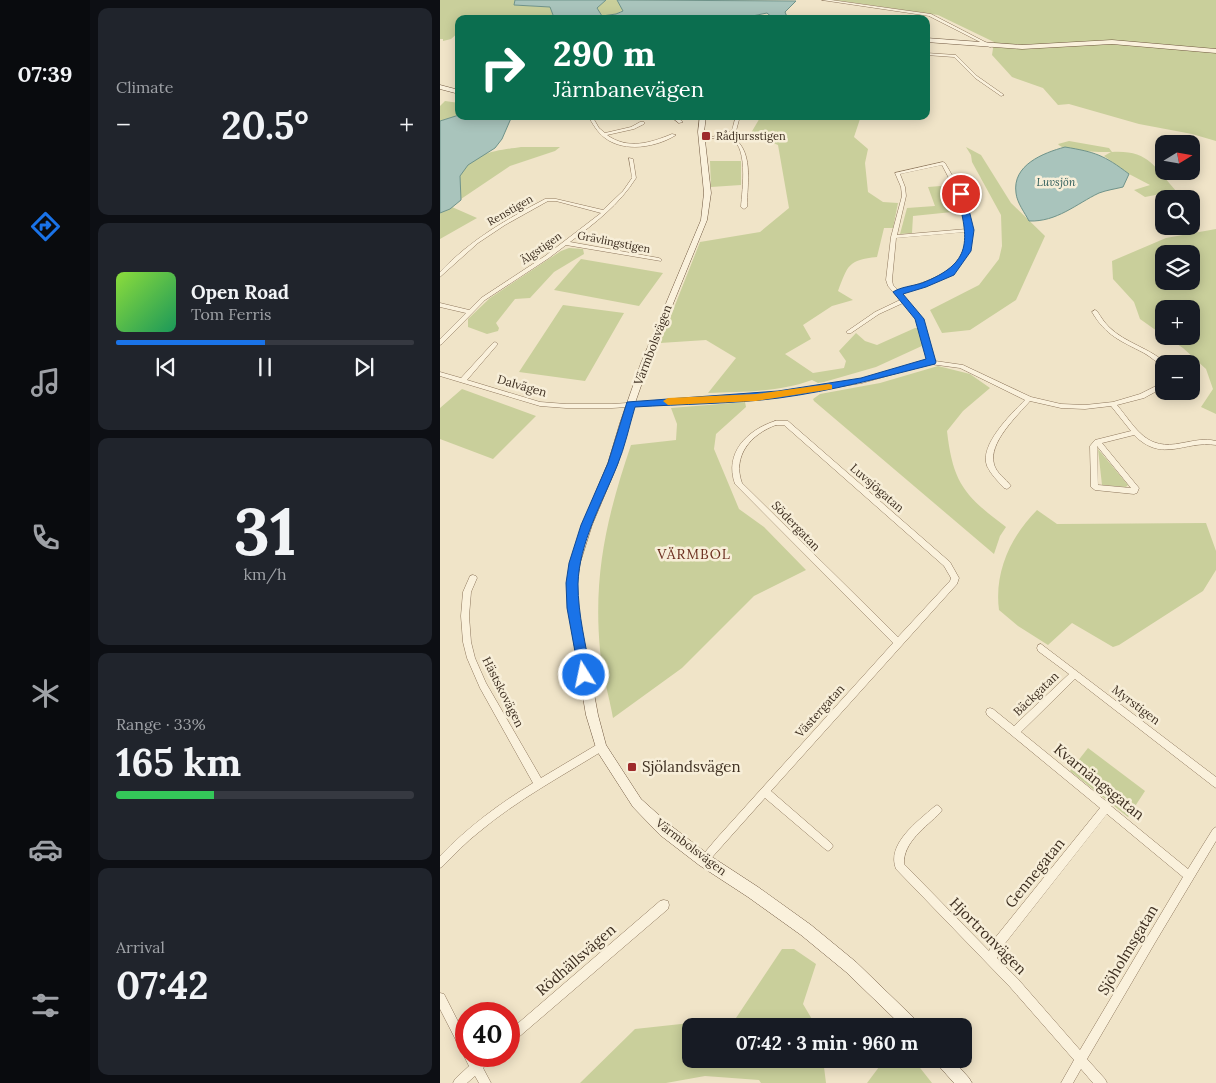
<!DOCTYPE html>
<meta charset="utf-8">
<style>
:root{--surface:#171b24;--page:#20242c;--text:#f1f3f6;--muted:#9ea1a6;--line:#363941;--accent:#1a73e8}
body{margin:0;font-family:Lora,serif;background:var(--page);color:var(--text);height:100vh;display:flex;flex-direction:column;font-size:19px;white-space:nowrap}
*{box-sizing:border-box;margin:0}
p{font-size:16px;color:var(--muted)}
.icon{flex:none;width:28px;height:28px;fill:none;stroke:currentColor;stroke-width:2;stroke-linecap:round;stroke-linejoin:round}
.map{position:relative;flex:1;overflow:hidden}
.sheet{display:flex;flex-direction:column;gap:8px;padding:8px;background:#0d0f14;width:350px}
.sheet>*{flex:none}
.guide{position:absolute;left:15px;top:15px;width:475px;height:105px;border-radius:10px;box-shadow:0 2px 12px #0003;background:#0b6e4f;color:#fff;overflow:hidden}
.needle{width:32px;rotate:79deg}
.tools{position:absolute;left:715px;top:135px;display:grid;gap:10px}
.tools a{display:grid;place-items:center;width:45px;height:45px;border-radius:10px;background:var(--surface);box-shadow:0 2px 12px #0003;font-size:25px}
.speed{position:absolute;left:15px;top:1002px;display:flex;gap:10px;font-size:25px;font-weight:700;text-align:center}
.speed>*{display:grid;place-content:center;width:65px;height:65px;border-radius:50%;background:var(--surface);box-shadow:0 2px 12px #0003;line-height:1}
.speed .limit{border:8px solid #d22;background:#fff;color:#111}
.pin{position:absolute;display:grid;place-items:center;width:42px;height:42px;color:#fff;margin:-21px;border:2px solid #fff;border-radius:50%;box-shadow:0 1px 5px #0007}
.me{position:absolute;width:55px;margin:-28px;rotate:350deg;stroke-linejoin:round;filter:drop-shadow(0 0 4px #0008)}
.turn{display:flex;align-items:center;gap:18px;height:105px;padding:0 15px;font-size:22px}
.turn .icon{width:65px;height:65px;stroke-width:2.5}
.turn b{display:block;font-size:35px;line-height:42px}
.big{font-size:38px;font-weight:700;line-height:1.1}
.sheet .widget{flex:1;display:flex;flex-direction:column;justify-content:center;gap:8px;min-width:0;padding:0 18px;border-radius:10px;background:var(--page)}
.sheet .dial{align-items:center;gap:0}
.dial b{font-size:65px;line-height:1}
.song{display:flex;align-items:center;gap:15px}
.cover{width:60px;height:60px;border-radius:8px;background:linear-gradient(135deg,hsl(90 70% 55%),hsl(150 70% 35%))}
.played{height:5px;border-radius:2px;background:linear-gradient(90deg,var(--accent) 50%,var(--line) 50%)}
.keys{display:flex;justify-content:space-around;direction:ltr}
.heat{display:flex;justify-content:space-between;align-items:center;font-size:28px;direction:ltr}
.charge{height:8px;border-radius:4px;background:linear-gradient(90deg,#34c759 33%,var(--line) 0)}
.trip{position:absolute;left:242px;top:1018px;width:290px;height:50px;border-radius:10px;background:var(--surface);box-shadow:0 2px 12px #0003;font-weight:700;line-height:50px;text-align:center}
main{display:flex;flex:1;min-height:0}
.tab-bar{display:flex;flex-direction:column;width:90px;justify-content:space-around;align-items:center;background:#090b0e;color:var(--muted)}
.tab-bar .icon{width:35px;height:35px}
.tab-bar .on{color:var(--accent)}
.tab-bar b{font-size:22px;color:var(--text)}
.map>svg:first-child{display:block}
</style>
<main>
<nav class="tab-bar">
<b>07:39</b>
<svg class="icon on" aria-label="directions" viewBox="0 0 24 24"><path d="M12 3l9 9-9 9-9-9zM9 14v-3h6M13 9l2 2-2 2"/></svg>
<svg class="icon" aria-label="music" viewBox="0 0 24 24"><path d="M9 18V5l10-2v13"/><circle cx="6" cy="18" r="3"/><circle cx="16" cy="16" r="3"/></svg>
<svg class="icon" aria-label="phone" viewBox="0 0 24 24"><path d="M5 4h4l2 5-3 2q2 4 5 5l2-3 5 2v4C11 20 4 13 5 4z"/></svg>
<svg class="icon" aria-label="climate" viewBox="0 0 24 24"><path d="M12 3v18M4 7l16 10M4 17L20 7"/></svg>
<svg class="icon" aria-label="car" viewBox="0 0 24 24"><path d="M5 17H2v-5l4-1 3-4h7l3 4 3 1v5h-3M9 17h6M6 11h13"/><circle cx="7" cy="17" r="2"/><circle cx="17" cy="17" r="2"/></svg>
<svg class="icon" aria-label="filters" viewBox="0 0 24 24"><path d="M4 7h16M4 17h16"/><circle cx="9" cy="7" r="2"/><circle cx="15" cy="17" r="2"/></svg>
</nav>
<section class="sheet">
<div class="widget"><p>Climate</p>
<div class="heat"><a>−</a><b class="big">20.5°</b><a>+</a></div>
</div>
<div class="widget">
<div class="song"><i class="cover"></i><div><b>Open Road</b><p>Tom Ferris</p></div></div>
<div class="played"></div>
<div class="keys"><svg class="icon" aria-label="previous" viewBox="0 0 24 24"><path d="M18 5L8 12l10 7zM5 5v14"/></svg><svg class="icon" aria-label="pause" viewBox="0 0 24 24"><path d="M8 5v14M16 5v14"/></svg><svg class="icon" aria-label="next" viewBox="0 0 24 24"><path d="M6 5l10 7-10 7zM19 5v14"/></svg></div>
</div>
<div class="widget dial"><b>31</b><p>km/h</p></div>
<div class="widget"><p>Range · 33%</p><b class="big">165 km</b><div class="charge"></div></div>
<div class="widget"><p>Arrival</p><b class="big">07:42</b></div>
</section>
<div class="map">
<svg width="776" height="1083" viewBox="0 0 776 1083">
<rect width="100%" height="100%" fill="#f0e4c8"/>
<!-- green -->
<path fill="#c9cf9b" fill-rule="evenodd" d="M0 0H75L74 5 110 7 113 15 111 19H47L40 15 30 19H19V23L15 25 19 28V32L11 39 3 41V39H0Z
M166 0H177L183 10 176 14 162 16 157 8Z
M395 0H776V141L752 134 699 124 629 104 618 105 603 88 572 77 552 55 554 42 498 15Z
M5 101 19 103V115L0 121V106Z
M321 116H421L414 137 428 149 425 163 428 192 443 202 458 203 453 228H444L437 257C408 260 408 265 398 291L413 300 392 306 363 325 371 339 345 354 373 373 404 368 406 361 399 351 416 333 425 341 437 345 475 328H480L484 345 436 367 384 382 378 383 372 380C339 392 303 392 268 393L296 358 266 340 220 343 260 242 320 232 349 208 338 145 311 133Z
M629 141 669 148 672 152C708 150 714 166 736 191L705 197 694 190 710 185 689 174 664 156 671 152C660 152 624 152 618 144Z
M81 147H120L115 151 70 166 21 199C21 193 18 182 20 176 28 152 62 150 81 147Z
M526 147 541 155 571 203 605 236 576 300 530 330 502 333 490 310 539 285 559 259 562 246 561 215 532 162 531 155Z
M270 161H301V185L271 187Z
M513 185 522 211 473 216 472 233 460 234 467 208 495 206 488 187Z
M12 207 37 218 0 239V213Z
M776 229V414L761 407 773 389 766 369 743 348 725 336H751V309H724V336L700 319 694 302 673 279 672 261 726 238ZM724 254H751V281H724Z
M129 248 143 249 144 254 114 272 90 298 75 299 56 323 59 328 58 331 47 334 28 327V319L50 298 121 251Z
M141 259 223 273 199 306 114 290Z
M123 305 184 313 145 381 79 372Z
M498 366 530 374 550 388 523 411 507 431C513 484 525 496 566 527L560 536 554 554 374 401 373 399 380 394 440 383Z
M22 389 96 416 53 459 0 439V408Z
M305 402 306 407 276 434 274 449 299 509 324 527 366 570 314 596 242 668 173 718C169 696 162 673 160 650 153 574 167 516 191 445L236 440 237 424 231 408Z
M658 449 688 485 686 487 662 485Z
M597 510 617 524 766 523 776 551V570L763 591 679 645 673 647 632 623 608 645 578 626 559 610C554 572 571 536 597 510Z
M648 748 705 791 688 817 630 771Z
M342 949H354L376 964 363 1004 376 1026H251V1059H383L386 1083H321L319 1080 265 1076 226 1083H140L195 1029 296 1018Z
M445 1059H473L492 1083H427Z"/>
<!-- water -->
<path fill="#a9c4bc" stroke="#6f938a" d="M75 0H166L157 8 162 16 176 14 183 11 177 0 356 1 345 12 348 19H334L327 13 298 19H111L113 15 110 7 74 5Z
M19 115 72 116 62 139 55 148 28 165 20 176 21 200 10 209 0 213V121Z
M625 147C655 152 664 155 689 174L683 187C675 189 667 190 659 193 636 204 617 222 589 221 585 213 577 203 576 193 572 165 603 153 625 147Z"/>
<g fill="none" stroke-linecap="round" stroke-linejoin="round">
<defs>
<path id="street" d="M382 0H391L491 14 553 46 550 47 489 16Z
M486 53 516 55 537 76 564 95 561 96 535 78 514 57 486 55Z
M148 116H152L159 128 165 133 191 127 200 122H204V124L194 129 167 135C188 150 210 143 232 134L236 135C217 147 185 153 165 138 157 132 153 124 148 116Z
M230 116H235L243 122 239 123Z
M296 116H300L296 131 290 135C315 150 307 182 307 207L304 209 301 207C302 190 310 142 287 137 282 136 269 139 263 140L261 139 286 134 292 130Z
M189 158 193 159 196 178C179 205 155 223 130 242L219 258 222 260 221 261 126 245 109 258 45 300 2 344 0 345V339L26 313 0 307V303L29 310 41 298 105 256 161 213 116 201H108L65 225 38 243 0 277V272C30 240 67 219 105 199H116L163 210 183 191 192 178Z
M503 162 505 163 519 187 528 209 532 229 534 230 532 231C531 236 532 242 530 247 520 277 487 286 460 293L483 319 495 361 523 365 591 397 621 404 645 405 673 402 700 394 724 382V387L704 398 677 405C697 429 706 451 742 443 754 441 764 438 776 441V445C744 440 723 464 694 435L662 443 699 488 697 493 694 494 655 490 651 487 650 446 655 440 691 431 671 406 645 409 621 408 590 401C577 416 548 443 554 464 556 473 566 479 571 486L567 489 564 488C558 481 551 475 547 466 539 445 571 414 585 400L520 368 490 364 422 383 338 397 172 408H126L100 406 0 376V372L21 378 53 343 55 342 58 344 57 345 27 380 100 402 126 404H172L338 393 422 379 488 360 477 319 463 303 439 314 411 333H407L406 332 435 312 460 300 448 286 446 280 451 237 462 196 461 187 455 173ZM502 165C514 188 522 203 527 229L457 235 466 196 465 187 460 174ZM526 232C526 237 526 243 524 248 515 275 483 283 458 290L453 285 452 280 456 238ZM657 446 691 488 658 485Z
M655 310 657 311C661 317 664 322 669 327 685 343 710 348 727 364H724V366C717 363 711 357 704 353 681 341 666 336 652 312Z
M335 421H348L510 562 519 578 517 584 331 791 391 843 393 846 391 849 388 851 385 849 325 798 267 863 264 865 261 863 259 860 261 857 277 838 453 643 295 484C284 453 307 430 335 421ZM336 425H344L504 566 511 578 510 581 458 637 302 483C292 456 311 434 336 425Z
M33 575 36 576 37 578 31 592 29 616 31 642 35 658 46 683 101 778 158 744 161 743 164 744 166 747 164 750C122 776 77 800 39 832 26 842 15 854 3 866L0 868V856C28 827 59 804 93 783L40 688 27 658 23 642 21 616 23 592 30 576Z
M601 644 776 777V788L773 786 635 679 581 732 667 802 670 804 671 806 748 869 773 829 776 827V841L716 941 647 1059 665 1079 667 1083H653L641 1069 633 1083H621L634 1060 570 987 456 869C446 844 478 821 494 807L497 805 500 807 502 810 500 813C486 827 463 842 464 864L549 951 555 938 660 808 547 715 546 712 547 709 550 708 553 709 574 726 629 674 598 651 597 648 598 645ZM667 814 743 877 640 1050 578 979 557 958 563 946Z
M224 900 228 901 229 905 228 909 73 1042 69 1043V1031L220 901Z
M0 993 4 994 26 1037V1056H36L37 1058 39 1056H54L52 1060 43 1068 51 1083H39L35 1076 27 1083H13L15 1079 29 1066 24 1056 25 1053 22 1052 0 1009Z"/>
<path id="secondary" d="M486 38 582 45 672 40 776 49V53L672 44 582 49 486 42Z
M0 85 19 90V94L0 89Z
M260 116H266L264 132 271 193 267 220 209 363 188 423 178 463 152 525 140 563 137 583 138 608 158 715 166 745 201 799 230 825 269 855 318 887 371 925 416 962 477 1021 479 1026H462L406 972 361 935 308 897 259 865 220 835 193 807 157 751 146 715 128 608 127 583 130 563 142 525 168 463 180 423 201 363 261 220 264 193 258 132Z
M495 1059H512L529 1078 532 1083H514L497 1064Z"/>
</defs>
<!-- street casing -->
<use href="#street" stroke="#8d765c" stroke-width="1"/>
<!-- secondary casing -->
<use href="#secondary" stroke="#6f573f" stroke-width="1"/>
<!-- street -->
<use href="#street" fill="#faf1dc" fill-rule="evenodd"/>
<!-- secondary -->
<use href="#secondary" fill="#faf1dc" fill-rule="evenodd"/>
</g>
<!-- route -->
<path fill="#1a73e8" stroke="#114b97" d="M521 192 525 194 534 230 531 251 514 275 486 287 463 294 484 319 496 362 495 364C443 377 392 391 339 398 292 404 242 404 195 407 189 427 185 447 177 466 162 503 139 543 138 584 138 615 146 645 151 675L149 679 144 680 140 679 127 608 126 583 129 563 141 525 168 463 187 402 338 391 421 378 486 359 475 319 453 292C460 287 473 286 482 283 533 263 529 241 517 194Z"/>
<!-- slow -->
<path fill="#f59e0b" d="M389 384 392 385V389L316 401 228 405 223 401 228 398 316 394Z"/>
<!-- markers -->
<g fill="#9e2a2b" stroke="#f7eed8" stroke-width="2">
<rect x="261" y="131" width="10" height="10" rx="2.5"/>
<rect x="187" y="762" width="10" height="10" rx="2.5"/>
</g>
<g text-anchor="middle" stroke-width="5" stroke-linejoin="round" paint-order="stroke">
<!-- far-poi labels -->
<g font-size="11" fill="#3d2e20" stroke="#f7eed8" text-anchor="start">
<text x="276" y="140">Rådjursstigen</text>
</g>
<!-- far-water labels -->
<g font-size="11" font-style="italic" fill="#2f5d5a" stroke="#f7eed8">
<text x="616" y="186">Luvsjön</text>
</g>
<!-- far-street labels -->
<g font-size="11" fill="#3d2e20" stroke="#f7eed8">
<text transform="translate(70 210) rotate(-30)" y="4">Renstigen</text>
<text transform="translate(174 242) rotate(11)" y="4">Grävlingstigen</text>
<text transform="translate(101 248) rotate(-35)" y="4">Älgstigen</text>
</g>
<!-- street labels -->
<g font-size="12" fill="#3d2e20" stroke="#f7eed8">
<text transform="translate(213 345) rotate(-69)" y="4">Värmbolsvägen</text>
<text transform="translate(82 386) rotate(16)" y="4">Dalvägen</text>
<text transform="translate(437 488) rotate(41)" y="4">Luvsjögatan</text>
<text transform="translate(356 526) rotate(46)" y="4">Södergatan</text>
<text transform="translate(63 692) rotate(63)" y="4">Hästskovägen</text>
<text transform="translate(596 694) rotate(-44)" y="4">Bäckgatan</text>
<text transform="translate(696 705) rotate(37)" y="4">Myrstigen</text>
<text transform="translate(380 711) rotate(-48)" y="4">Västergatan</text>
<text transform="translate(251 847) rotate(37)" y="4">Värmbolsvägen</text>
</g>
<!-- neighbourhood labels -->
<g font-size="14" letter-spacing="1" fill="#6b2e1e" stroke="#f7eed8">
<text x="254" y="559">VÄRMBOL</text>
</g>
<!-- near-poi labels -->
<g font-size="15" fill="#3d2e20" stroke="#f7eed8" text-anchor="start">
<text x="202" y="772">Sjölandsvägen</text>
</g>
<!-- near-street labels -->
<g font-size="15" fill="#3d2e20" stroke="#f7eed8">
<text transform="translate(659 782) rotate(39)" y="5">Kvarnängsgatan</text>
<text transform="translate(595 873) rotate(-51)" y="5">Gennegatan</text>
<text transform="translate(548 936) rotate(45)" y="5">Hjortronvägen</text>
<text transform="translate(688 950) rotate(-59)" y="5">Sjöholmsgatan</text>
<text transform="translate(136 960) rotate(-41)" y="5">Rödhällsvägen</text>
</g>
</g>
</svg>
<div class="tools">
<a><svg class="needle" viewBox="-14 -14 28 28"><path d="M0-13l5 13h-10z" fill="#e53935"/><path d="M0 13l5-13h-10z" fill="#9ea1a6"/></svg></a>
<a><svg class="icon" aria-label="search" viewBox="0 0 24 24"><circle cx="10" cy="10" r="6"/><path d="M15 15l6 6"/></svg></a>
<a><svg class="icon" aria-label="layers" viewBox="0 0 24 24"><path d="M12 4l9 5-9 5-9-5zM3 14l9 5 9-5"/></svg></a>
<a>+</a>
<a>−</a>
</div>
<div class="speed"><div class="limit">40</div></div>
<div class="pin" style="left:521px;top:194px;background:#d93025"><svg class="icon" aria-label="arrive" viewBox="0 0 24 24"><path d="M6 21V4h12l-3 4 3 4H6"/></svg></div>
<svg class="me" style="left:144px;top:675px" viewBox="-20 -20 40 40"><circle r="17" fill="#1a73e8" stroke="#fff" stroke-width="3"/><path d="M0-11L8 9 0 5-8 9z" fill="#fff"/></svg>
<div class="trip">07:42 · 3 min · 960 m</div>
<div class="guide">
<div class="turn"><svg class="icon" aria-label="right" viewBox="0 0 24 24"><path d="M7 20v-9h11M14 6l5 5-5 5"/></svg><div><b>290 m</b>Järnbanevägen</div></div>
</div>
</div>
</main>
